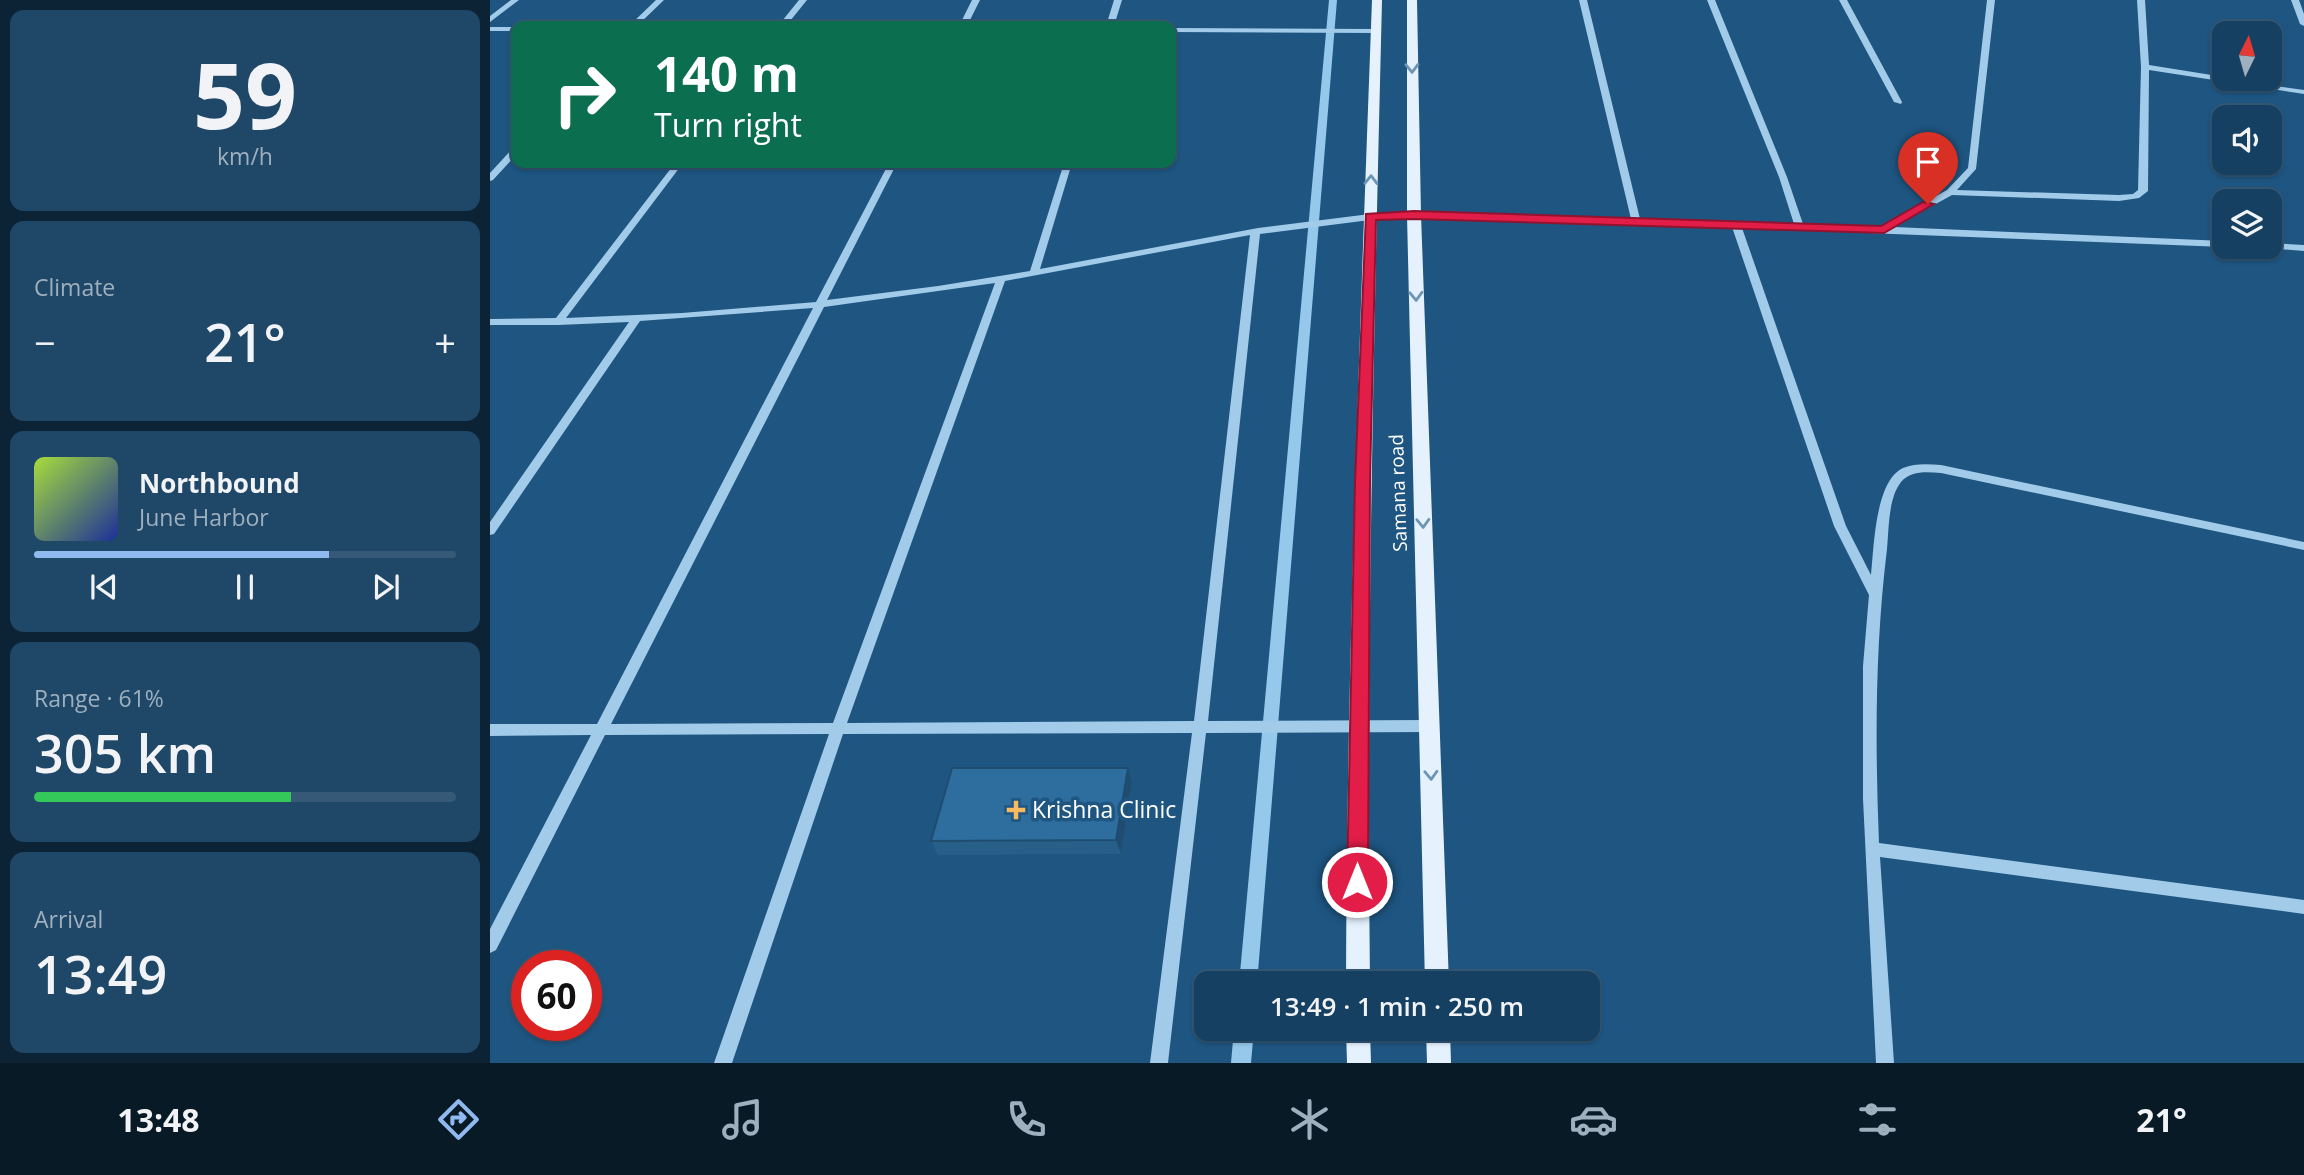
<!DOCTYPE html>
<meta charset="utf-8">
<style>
:root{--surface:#164061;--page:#1f4767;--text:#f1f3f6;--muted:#9eafbd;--line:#355976;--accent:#90b9f0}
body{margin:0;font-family:"Open Sans",sans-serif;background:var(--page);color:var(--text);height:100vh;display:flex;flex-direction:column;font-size:26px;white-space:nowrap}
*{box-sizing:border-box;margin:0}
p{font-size:23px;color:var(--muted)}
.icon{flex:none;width:38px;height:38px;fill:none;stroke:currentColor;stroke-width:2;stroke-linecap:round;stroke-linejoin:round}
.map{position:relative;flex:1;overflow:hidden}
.side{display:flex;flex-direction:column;gap:10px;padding:10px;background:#0c2335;width:490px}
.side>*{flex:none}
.guide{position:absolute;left:21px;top:21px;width:665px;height:147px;border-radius:14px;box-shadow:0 2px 5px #0004,0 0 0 2px var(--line);background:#0b6e4f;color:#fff;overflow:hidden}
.needle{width:46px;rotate:5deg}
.buttons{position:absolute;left:1722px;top:21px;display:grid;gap:14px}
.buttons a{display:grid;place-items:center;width:70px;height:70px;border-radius:14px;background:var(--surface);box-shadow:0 2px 5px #0004,0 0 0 2px var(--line);font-size:35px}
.speed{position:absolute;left:21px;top:950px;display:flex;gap:14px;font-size:35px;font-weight:700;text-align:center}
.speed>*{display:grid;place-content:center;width:91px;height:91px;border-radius:50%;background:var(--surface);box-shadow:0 2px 5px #0004,0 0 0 2px var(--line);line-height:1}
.speed .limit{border:10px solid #d22;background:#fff;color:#111}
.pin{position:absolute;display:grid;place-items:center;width:60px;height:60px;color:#fff;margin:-72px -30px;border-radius:50% 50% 50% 0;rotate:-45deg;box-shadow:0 0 7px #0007}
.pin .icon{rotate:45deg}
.me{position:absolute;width:77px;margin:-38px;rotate:0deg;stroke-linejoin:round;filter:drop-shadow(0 0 5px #0008)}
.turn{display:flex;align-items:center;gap:24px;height:147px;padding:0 28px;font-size:32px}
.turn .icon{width:91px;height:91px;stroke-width:2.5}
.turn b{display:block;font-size:49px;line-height:60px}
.big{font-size:52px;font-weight:600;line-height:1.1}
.side .card{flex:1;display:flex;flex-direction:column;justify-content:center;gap:10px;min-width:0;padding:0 24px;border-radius:14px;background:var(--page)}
.side .dial{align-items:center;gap:0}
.dial b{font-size:91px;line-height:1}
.song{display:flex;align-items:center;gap:21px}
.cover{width:84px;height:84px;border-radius:10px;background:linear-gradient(135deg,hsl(80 70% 55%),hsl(230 70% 35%))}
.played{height:7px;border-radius:4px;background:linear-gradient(90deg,var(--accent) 70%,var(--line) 70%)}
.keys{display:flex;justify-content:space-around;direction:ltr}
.heat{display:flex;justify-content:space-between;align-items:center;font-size:38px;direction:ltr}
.charge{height:10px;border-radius:5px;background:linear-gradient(90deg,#34c759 61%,var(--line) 0)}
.trip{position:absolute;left:704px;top:971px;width:406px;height:70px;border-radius:14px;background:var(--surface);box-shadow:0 2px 5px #0004,0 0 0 2px var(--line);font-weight:600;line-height:70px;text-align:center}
.menu{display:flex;height:112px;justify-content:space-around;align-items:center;background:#091a27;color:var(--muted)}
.menu .icon{width:49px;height:49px}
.menu .selected{color:var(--accent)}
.menu b{font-size:32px;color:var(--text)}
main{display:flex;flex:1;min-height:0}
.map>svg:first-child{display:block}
</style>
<main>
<section class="side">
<div class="card dial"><b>59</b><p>km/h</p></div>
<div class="card"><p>Climate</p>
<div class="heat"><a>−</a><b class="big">21°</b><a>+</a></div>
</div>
<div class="card">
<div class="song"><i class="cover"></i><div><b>Northbound</b><p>June Harbor</p></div></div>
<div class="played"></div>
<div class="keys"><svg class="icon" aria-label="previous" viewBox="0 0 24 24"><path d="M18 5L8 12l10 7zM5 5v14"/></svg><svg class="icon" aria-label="pause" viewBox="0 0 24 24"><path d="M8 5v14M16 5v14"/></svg><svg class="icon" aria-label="next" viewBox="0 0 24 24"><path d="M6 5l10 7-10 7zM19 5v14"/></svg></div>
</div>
<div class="card"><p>Range · 61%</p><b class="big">305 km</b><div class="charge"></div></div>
<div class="card"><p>Arrival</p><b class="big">13:49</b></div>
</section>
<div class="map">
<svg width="1814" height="1063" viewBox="0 0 1814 1063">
<rect width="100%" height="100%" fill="#1e5581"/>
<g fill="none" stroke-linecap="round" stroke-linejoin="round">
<!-- stream -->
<path fill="#96c8eb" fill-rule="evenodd" d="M839 0H847L767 984H749Z
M744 1029H764L761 1063H741Z"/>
<!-- minor -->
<path fill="#a2cbe9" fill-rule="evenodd" d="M21 0H29L0 22V16Z
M166 0H174L147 26H139Z
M309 0H317L296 26H288Z
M482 0H490L477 26H469Z
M624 0H632L624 26H616Z
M1089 0H1097L1150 219 1304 224 1289 177 1217 0H1225L1297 177 1313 224 1392 226 1457 190 1478 168 1497 0H1505L1486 169 1467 190 1629 195 1643 194 1648 190 1651 67 1647 0H1655L1659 65 1734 77V79L1814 90V94L1659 70 1658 191 1649 198 1629 201 1462 195 1404 227 1734 241V247L1252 228 1356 526 1381 575C1384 547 1385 481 1413 468 1425 463 1438 464 1451 465L1814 542V550L1451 473C1437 472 1421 470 1411 482 1398 499 1399 529 1397 549 1385 647 1385 745 1389 843L1814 900V914L1390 857 1404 1063H1386L1373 799V666L1379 595 1344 526 1242 227 924 218 872 221 770 234 718 721 939 720 944 722 946 726 944 730 939 732 716 733 678 1063H660L702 733 353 734 242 1063H224L339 734 115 735 6 950 0 953V929L101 735 0 736V724H107L323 308 150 321 4 534 0 535V522L139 322 68 325H0V319L66 318 185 163H193L76 318 192 313 326 302 399 163H407L337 300 448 286 540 271 574 163H582L550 269 768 228 872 215 924 212 1141 219ZM760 235 704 721 357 723 515 281ZM505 283 343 723 121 724 334 307Z
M1349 0H1357L1412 102 1411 104 1404 102Z
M1801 0H1809L1814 14V26L1810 24Z
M0 27H26V31H0Z
M681 28 885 29 889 31 885 33 681 32Z
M26 147V155L3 180 0 181V173L23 148Z
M1780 243 1814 245V251L1777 248 1776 247H1780Z"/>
<!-- major -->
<path fill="#e5f2fe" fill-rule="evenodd" d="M882 0H892C884 328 876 656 880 984H856C857 655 870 328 882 0Z
M917 0H927L931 215 959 984H935L917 215Z
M856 1029H880L881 1063H857Z
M936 1029H960L961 1063H937Z"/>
</g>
<!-- wall -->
<path fill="#275f89" d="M638 768 642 782 631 854 448 855 441 841Z"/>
<!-- shaded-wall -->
<path fill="#204d6f" d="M638 768 642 782 631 854 626 840Z"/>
<!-- building -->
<path fill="#2d6e9f" stroke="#204d6f" stroke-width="2" d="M462 768H638L626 840 441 841Z"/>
<!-- one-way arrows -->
<defs><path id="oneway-chevron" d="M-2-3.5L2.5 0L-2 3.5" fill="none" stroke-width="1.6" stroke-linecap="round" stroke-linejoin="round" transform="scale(1.75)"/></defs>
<g stroke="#6e94b3">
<use href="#oneway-chevron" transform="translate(922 68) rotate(89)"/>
<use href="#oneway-chevron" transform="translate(881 180) rotate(-89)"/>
<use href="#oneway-chevron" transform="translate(926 296) rotate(88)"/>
<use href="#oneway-chevron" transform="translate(933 523) rotate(88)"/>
<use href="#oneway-chevron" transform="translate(941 775) rotate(88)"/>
</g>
<!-- route -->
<path fill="#e11d48" stroke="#92132f" stroke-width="2" d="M1433 202 1444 204 1394 233 924 219 886 220 880 482 878 882 875 888 867 891 860 888 857 882 865 482 876 214 924 211 1391 226Z"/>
<!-- markers -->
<path fill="#f8b961" stroke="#1e5581" stroke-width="2.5" d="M522.5 799.5h7v7h7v7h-7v7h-7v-7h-7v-7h7z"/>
<g text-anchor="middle" stroke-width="7" stroke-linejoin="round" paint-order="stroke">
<!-- street labels -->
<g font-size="19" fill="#fff" stroke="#1e5581">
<text transform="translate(908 493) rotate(-92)" y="7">Samana road</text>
</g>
<!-- near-poi labels -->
<g font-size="23" fill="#fff" stroke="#1e5581" text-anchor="start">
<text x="542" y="818">Krishna Clinic</text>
</g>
</g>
</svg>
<div class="buttons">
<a><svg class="needle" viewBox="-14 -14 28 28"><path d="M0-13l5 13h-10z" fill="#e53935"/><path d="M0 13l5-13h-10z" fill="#9eafbd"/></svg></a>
<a><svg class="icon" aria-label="sound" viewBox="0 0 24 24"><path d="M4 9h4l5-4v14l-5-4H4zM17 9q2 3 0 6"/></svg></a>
<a><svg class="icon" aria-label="layers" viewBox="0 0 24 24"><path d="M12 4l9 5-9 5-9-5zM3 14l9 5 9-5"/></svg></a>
</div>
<div class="speed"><div class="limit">60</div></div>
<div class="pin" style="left:1438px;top:204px;background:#d93025"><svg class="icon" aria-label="arrive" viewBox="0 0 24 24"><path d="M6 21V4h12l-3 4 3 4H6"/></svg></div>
<svg class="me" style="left:867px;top:882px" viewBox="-20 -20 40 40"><circle r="17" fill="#e11d48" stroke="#fff" stroke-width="3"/><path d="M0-11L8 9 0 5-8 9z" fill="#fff"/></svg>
<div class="trip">13:49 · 1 min · 250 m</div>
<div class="guide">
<div class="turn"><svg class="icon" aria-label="right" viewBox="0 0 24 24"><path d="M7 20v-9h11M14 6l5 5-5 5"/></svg><div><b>140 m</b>Turn right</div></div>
</div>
</div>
</main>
<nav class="menu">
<b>13:48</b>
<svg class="icon selected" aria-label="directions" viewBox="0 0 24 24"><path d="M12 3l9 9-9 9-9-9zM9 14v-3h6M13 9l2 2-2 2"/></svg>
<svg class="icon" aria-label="music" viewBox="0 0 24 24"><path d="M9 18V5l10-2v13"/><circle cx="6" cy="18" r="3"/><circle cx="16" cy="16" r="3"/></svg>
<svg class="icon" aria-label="phone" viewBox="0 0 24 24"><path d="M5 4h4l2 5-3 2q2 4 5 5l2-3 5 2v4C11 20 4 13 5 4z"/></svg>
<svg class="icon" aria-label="climate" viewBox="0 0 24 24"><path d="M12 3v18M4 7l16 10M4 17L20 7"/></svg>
<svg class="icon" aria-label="car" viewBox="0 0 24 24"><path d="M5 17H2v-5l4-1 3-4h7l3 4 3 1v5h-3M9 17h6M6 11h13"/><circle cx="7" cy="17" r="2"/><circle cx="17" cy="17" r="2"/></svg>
<svg class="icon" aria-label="filters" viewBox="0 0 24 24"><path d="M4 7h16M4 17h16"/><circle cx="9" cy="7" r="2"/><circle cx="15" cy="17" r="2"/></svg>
<b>21°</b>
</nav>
